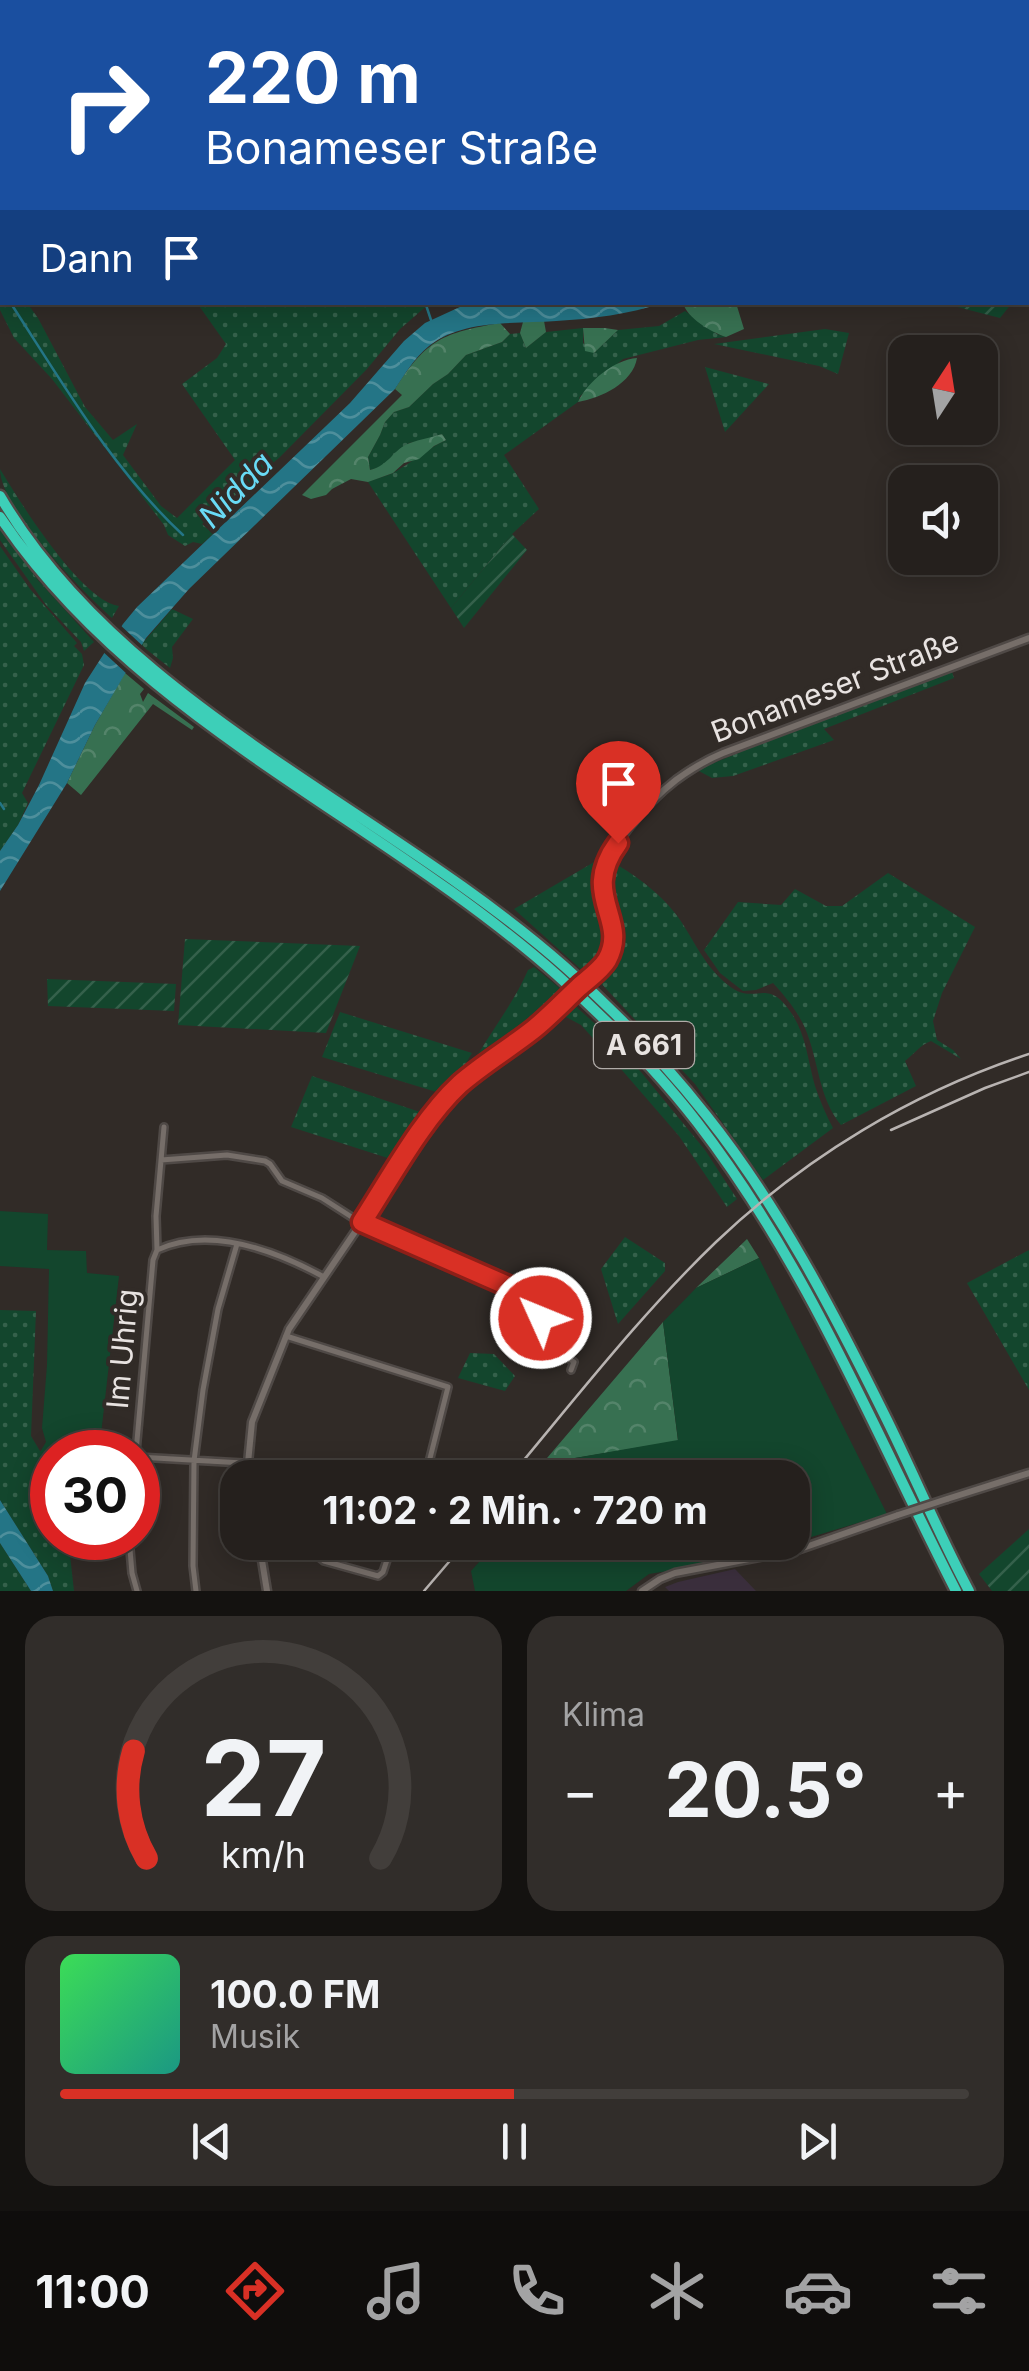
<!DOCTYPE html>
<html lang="de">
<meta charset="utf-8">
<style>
:root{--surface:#25201d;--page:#312d2a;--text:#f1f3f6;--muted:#a3a3a4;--line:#423e3b;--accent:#d93025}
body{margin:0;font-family:Inter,sans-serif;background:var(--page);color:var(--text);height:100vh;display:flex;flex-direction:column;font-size:38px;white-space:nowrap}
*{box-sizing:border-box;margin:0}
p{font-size:32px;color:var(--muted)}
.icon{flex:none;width:55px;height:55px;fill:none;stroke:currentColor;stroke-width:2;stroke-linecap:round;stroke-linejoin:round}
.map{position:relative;height:1591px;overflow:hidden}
.panel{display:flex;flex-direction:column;gap:25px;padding:25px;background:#141210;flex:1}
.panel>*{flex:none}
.hud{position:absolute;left:0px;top:0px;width:1030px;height:305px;box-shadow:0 5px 25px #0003,0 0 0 2px var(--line);background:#1a4fa0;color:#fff;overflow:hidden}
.needle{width:65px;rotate:12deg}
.fabs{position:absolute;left:888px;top:335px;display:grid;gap:20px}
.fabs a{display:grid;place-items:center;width:110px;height:110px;border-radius:20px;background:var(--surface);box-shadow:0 5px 25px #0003,0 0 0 2px var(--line);font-size:50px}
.speed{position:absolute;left:30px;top:1430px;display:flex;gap:20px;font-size:50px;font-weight:700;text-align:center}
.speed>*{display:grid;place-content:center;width:130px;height:130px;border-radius:50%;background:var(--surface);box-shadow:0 5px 25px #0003,0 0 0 2px var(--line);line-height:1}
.speed .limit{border:15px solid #d22;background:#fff;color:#111}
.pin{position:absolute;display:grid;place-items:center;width:85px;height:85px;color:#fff;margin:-102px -42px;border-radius:50% 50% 50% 0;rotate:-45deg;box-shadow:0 0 10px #0007}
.pin .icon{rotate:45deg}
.me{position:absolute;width:110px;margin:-55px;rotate:314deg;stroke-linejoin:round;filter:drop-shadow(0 0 8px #0008)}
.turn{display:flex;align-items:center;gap:35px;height:210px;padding:0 40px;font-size:45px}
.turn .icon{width:130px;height:130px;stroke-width:2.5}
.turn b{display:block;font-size:70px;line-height:85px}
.then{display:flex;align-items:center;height:95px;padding:0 40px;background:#0003;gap:20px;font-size:38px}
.big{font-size:75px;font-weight:700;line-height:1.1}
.panel .widget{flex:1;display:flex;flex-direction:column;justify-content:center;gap:15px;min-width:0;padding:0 35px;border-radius:30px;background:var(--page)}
.panel .dial{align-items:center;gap:0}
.dial svg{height:260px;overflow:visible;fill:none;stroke:var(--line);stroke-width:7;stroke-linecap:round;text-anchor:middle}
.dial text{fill:var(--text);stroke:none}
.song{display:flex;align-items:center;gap:30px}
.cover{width:120px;height:120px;border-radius:15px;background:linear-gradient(135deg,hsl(130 70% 55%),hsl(170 70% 35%))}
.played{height:10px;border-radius:5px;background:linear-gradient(90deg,var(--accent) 50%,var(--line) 50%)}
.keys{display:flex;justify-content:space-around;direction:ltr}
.heat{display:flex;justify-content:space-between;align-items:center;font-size:55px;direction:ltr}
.panel .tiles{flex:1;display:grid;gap:25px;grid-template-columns:1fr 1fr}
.widget:last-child{grid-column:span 2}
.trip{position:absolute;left:220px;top:1460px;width:590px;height:100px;border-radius:30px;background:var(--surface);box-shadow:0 5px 25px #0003,0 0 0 2px var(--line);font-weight:700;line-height:100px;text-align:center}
.menu{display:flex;height:160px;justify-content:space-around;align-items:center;background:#0f0d0c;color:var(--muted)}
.menu .icon{width:70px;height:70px}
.menu .on{color:var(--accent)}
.menu b{font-size:45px;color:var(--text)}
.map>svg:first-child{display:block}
</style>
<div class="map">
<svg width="1029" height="1591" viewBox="0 0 1029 1591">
<defs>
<pattern id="grass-dots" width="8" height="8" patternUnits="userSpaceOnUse" patternTransform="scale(2.5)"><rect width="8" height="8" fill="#13462d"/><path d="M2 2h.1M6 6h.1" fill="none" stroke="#35614b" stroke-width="1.8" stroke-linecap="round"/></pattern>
<pattern id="forest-crowns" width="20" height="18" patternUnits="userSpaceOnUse" patternTransform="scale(2.5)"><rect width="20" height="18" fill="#377051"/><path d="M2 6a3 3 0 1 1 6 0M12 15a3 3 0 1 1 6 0" fill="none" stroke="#54846a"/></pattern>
<pattern id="garden-furrows" width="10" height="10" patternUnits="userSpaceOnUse" patternTransform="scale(2.5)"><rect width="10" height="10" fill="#13462d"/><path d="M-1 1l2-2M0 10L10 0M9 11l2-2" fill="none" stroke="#35614b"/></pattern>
<pattern id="water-waves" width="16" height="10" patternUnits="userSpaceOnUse" patternTransform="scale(2.5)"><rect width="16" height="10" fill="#247586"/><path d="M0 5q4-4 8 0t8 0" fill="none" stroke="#4e8f9c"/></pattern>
</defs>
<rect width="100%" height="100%" fill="#312b27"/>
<!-- commercial -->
<path fill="#3b2f3d" d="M735 1569 756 1591H669L665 1587 678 1582Z"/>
<!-- grass -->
<path fill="url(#grass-dots)" d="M331 0H506L496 2H332Z
M0 269 2 272V302L27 303 38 318 85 407 113 440 137 424 123 455 161 506 177 518 235 460 182 384 217 358 226 344 197 303H430L400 329 367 369 280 457 202 524 213 534 202 544 193 542 185 546 168 535 164 525 52 379 14 338 0 310Z
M685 311 717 334 726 337 698 340 623 359 580 396 578 402 504 455 539 509 512 534 451 608 368 482C376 478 385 477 393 473 411 463 427 449 446 440L442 434 426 440 409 443 384 466 370 470 368 457 380 435 385 422 394 412 409 407 433 384 448 374 466 355 502 342 510 334 520 333 526 348 546 332 583 328V343L594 353 618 330 659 326Z
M825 329 849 333 838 374 819 366 714 344Z
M705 367 769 384 725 432Z
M0 469C20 502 81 601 119 606L112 618C82 591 0 508 0 469Z
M0 530 37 579 94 642 84 651 81 642 46 605 0 540Z
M0 546 30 589 77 643 74 646 82 654 84 665 22 793 28 803 18 825 0 851Z
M172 609 193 619 172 647 173 658 170 668 141 645Z
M952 672 954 678 824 729 834 740 733 776 712 778 697 770 762 743Z
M601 858C600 866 597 875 597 883 597 894 602 905 606 915 614 939 604 958 584 972L514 909Z
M614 863C637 876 663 896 678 917 694 940 705 967 728 985 756 1008 766 974 792 1014 806 1035 808 1061 815 1086 820 1101 826 1115 833 1128L763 1180 695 1084 596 978C601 973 609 967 613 960 634 927 597 896 614 863Z
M888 873 975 927 942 993 933 1021 937 1040 953 1050 961 1059 931 1041C920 1045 914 1054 905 1061L916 1086 841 1125C818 1097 819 1061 805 1028 798 1012 785 996 773 983L756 990 743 991 720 973 704 950 738 902 781 905 795 889 826 906H842Z
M534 967 563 991 526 1028 470 1068C488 1035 514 1003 528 970Z
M571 1002 603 1031 641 1072 705 1150 737 1199 727 1207 679 1136 621 1069 581 1025 566 1017 558 1016Z
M340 1012 472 1053C465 1065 453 1085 443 1094L322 1057Z
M312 1076 429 1115 400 1158 394 1160 291 1127Z
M625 1237 665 1263V1271L618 1324 601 1269Z
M1029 1250V1390L967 1283Z
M0 1310 36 1311 31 1436 40 1451 52 1454V1538H62L69 1546 74 1591H53L48 1576 0 1500Z
M470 1353 494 1354 515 1376 505 1391 458 1378Z
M0 1543 31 1591H0Z"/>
<!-- forest -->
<path fill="url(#forest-crowns)" d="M683 303H736L744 329 726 337C711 332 687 318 683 303Z
M544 321 546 332 526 348 520 333 523 322Z
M500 323 510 334 502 342 466 355 448 374 433 384 409 407 394 412 385 422 380 435 368 457 370 470C390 465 393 449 410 443 420 439 431 438 442 434L446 440 434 446 419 459 404 463 393 473 368 482 351 479 332 489 326 495 311 499 302 495 402 395 395 389C427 339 443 333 500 323Z
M583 328H605L618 330 594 353 585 351Z
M637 358C633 383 601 398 578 402 588 381 614 360 637 358Z
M125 673 144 689 140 694 143 702 148 693 194 727 192 730 153 704 81 795 67 783 95 725Z
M747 1239 759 1258 696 1288Z
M663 1322 678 1441 569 1459 549 1477 530 1478Z"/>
<!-- garden -->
<path fill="url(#garden-furrows)" d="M942 303H1012L1000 318Z
M512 534 527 550 464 628 451 608Z
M185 939 360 946 326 1033 178 1025Z
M47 979 176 984 174 1011 48 1006Z
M1029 1529V1591H992L979 1574Z"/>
<!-- pitch -->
<path fill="#13462d" d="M0 1211 48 1214 47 1250 86 1251 87 1273 119 1276 99 1452 52 1454 40 1452 46 1442 42 1428 47 1365 49 1269 0 1266Z
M759 1258 887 1514 795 1542 692 1567 649 1574 626 1591H475L471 1571 496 1543 792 1542V1478L549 1477 569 1459 678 1440 663 1322 696 1288Z"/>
<!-- water -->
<path fill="url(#water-waves)" d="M485 303H663C629 314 592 319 556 321 515 324 463 319 429 346 414 358 405 374 395 389L189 589 146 638 95 725 67 783 0 891V851L18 825 39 785 85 683 123 624 137 607 350 403 404 341 425 323 462 306Z
M0 1500 48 1576 53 1591H31L0 1543Z"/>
<!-- pier -->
<path fill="#312b27" d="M118 623 145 648 127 674 100 649Z"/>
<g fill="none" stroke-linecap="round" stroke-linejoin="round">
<!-- stream -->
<path stroke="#247586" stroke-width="2.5" d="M320 0 321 2
M970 0 971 2
M815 2 831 0
M1028 36H1029
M10 302C62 382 112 469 183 535
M425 302 431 320
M0 803 4 809"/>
<defs>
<path id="minor" d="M767 0V2
M161 1160 227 1155 265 1161 270 1164 282 1181 322 1198 361 1223 508 1286 530 1299 541 1311 540 1322 535 1327 539 1339 574 1362 571 1370
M157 1250C211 1225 276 1251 324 1277
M525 1296 519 1308V1318L525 1325 535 1327
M286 1336 448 1387 425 1478
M94 1451 106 1452
M136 1452 153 1260 157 1250 156 1216 164 1127
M138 1457 329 1468 368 1478
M129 1538 132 1573 137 1591
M317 1542 319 1557 324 1561 378 1576 383 1572 393 1542
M196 1591 193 1566 194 1461 203 1390 218 1309 237 1244"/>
<path id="tertiary" d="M603 966C626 935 602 915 602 884 602 851 650 800 676 780 691 769 706 760 723 753L1029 638
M250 1478 248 1463 252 1422 289 1329 444 1101C476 1065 520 1043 555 1010
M947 1499 1029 1473
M259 1542 267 1591
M642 1591 660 1579 675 1573 797 1550 898 1515"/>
<path id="motorway" d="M0 496C122 705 388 810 565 967 616 1012 664 1062 706 1115 778 1205 833 1311 884 1414 913 1472 938 1533 969 1591
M0 517C138 722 376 815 557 975 607 1020 656 1069 697 1122 809 1267 874 1431 956 1591"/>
</defs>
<!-- minor casing -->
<use href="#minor" stroke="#4f4946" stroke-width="10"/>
<!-- tertiary casing -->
<use href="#tertiary" stroke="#4f4946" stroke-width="11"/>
<!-- motorway casing -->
<use href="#motorway" stroke="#4f4946" stroke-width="15"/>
<!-- minor -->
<use href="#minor" stroke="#766e69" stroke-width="5"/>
<!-- tertiary -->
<use href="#tertiary" stroke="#766e69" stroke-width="6"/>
<!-- motorway -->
<use href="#motorway" stroke="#3dcfb8" stroke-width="10"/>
<!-- rail -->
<path stroke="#b8b3b1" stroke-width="2.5" d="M891 1130 985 1088 1029 1072
M509 1478C576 1398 641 1314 716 1242 805 1157 913 1092 1029 1054
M424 1591 466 1542"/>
<defs>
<path id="tertiary-bridge" d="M555 1010 603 966
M898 1515 947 1499"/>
</defs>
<!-- tertiary-bridge casing -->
<use href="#tertiary-bridge" stroke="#4f4946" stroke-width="11" stroke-linecap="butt"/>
<!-- tertiary-bridge -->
<use href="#tertiary-bridge" stroke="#766e69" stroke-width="6"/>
</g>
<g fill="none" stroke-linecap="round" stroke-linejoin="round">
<defs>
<path id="route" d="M541 1318V1310L534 1302 508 1286 362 1222C390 1179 422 1119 460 1084 483 1064 510 1048 534 1029 550 1016 564 1001 579 987 588 979 601 970 607 960 630 919 579 896 618 843"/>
</defs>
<!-- route casing -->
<use href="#route" stroke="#8d1f18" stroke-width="25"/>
<!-- route -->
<use href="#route" stroke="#d93025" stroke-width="18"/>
</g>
<g text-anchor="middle" stroke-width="8" stroke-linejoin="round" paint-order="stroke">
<!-- shield labels -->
<rect fill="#312b27" stroke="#b1aca9" stroke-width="2.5" x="594" y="1022" width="100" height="46" rx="8"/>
<g font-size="28" font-weight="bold" fill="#e8e3e1">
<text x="644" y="1055">A 661</text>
</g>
<!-- street labels -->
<g font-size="30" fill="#e8e3e1" stroke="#312b27">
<text transform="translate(835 687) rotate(-21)" y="10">Bonameser Straße</text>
<text transform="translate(123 1349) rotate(-85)" y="10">Im Uhrig</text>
</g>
<!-- water labels -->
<g font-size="32" font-style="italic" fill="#69dbf6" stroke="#312b27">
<text transform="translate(236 490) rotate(-46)" y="11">Nidda</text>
</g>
</g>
</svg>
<div class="fabs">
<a><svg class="needle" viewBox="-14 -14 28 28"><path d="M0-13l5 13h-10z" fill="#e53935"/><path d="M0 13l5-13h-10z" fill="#a3a3a4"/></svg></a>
<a><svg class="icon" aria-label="sound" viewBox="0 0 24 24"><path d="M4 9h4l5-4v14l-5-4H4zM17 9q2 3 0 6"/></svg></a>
</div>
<div class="speed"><div class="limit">30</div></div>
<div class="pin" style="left:618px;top:843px;background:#d93025"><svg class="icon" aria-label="arrive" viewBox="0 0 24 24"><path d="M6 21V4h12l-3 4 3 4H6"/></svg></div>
<svg class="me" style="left:541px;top:1318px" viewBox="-20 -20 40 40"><circle r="17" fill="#d93025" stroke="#fff" stroke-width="3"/><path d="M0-11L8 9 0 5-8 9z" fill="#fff"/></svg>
<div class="trip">11:02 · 2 Min. · 720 m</div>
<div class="hud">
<div class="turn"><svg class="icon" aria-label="right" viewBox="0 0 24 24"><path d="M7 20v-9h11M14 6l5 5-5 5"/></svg><div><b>220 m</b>Bonameser Straße</div></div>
<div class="then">Dann<svg class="icon" aria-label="arrive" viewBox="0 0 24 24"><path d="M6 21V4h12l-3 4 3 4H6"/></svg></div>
</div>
</div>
<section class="panel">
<div class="tiles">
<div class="widget dial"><svg viewBox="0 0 100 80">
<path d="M14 69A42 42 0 1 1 86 69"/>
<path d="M14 69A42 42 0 0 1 10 36" stroke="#d93025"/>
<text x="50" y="56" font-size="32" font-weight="700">27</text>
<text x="50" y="72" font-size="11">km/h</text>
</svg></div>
<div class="widget"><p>Klima</p>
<div class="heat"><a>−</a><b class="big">20.5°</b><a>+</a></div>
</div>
<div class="widget">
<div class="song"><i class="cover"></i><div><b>100.0 FM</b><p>Musik</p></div></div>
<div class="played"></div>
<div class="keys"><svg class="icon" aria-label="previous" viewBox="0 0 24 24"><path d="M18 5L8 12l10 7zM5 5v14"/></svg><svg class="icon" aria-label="pause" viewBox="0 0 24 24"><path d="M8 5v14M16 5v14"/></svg><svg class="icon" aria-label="next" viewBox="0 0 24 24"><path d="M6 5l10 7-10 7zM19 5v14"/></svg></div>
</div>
</div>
</section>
<nav class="menu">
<b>11:00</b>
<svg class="icon on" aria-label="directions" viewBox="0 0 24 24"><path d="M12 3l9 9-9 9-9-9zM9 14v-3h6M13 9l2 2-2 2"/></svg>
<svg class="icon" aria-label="music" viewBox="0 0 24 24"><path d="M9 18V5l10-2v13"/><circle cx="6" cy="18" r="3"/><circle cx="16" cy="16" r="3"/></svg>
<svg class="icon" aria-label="phone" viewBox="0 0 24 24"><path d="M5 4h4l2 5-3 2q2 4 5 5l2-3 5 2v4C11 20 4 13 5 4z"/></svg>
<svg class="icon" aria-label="climate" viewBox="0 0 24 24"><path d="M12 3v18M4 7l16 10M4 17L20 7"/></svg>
<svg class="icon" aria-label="car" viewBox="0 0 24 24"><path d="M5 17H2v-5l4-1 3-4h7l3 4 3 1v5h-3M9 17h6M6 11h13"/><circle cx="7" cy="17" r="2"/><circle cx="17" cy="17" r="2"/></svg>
<svg class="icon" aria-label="filters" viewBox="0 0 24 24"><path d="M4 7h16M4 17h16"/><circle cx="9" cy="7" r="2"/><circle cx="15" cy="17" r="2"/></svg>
</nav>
